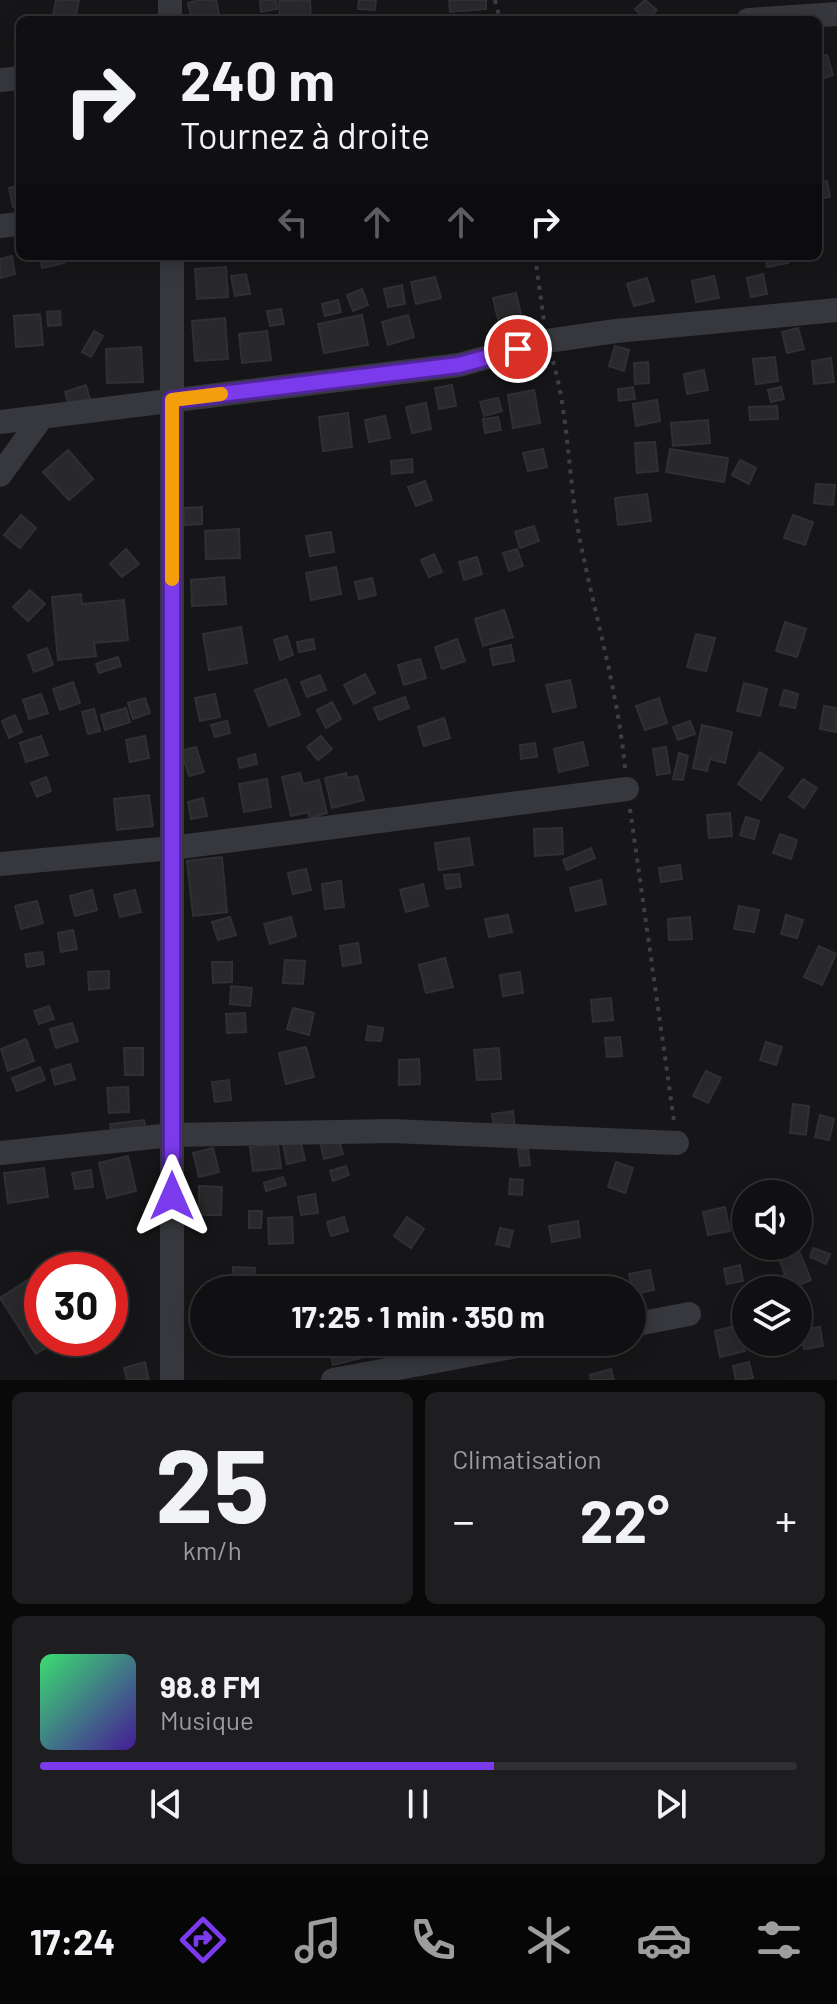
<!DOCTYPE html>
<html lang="fr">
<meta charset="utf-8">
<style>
:root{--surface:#101012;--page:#1e1e20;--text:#f1f3f6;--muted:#9c9d9f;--line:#303032;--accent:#7c3aed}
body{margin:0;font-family:Barlow,sans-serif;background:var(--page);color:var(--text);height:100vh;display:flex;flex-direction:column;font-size:30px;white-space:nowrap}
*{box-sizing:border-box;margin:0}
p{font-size:26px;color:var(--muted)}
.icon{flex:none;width:44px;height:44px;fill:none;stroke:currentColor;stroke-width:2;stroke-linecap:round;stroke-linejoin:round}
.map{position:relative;height:1380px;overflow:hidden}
.sheet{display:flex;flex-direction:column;gap:12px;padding:12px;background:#09090a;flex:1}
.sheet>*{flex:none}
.top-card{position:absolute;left:16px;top:16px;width:806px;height:244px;border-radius:12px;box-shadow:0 4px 20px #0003,0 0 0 2px var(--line);background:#101012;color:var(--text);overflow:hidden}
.tools{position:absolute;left:732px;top:1180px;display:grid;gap:16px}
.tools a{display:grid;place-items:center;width:80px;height:80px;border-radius:50%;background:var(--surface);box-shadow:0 4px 20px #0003,0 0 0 2px var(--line);font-size:40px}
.speed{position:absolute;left:24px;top:1252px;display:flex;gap:16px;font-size:40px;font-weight:700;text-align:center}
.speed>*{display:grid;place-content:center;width:104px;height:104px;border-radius:50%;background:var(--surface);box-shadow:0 4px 20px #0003,0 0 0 2px var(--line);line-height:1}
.speed .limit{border:12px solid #d22;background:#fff;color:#111}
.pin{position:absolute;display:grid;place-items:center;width:68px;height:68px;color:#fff;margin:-34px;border:4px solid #fff;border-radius:50%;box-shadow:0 2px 8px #0007}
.me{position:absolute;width:88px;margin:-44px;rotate:0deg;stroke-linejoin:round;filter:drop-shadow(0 0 6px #0008)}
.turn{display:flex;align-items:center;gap:28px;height:168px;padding:0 32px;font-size:36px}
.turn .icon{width:104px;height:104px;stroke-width:2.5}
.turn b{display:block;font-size:56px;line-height:68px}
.lanes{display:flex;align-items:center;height:76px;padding:0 32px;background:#0003;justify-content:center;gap:40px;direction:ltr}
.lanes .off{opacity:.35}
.big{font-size:60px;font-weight:700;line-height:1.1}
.sheet .tile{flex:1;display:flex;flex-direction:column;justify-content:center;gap:12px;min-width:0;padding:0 28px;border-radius:12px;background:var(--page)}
.sheet .dial{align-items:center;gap:0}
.dial b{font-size:104px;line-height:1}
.song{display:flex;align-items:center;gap:24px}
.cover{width:96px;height:96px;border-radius:12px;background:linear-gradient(135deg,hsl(140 70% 55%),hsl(260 70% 35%))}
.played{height:8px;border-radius:4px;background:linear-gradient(90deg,var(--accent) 60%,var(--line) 60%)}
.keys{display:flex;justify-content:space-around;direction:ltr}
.heat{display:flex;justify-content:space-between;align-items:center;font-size:44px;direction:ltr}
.sheet .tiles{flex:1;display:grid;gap:12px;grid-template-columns:1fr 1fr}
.tile:last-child{grid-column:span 2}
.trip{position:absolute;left:190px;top:1276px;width:456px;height:80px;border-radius:40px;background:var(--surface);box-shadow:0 4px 20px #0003,0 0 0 2px var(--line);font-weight:700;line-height:80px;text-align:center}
.tab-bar{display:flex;height:128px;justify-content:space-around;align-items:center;background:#060607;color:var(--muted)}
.tab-bar .icon{width:56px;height:56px}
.tab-bar .on{color:var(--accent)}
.tab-bar b{font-size:36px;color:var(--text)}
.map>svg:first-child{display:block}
</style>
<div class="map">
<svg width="837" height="1380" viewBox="0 0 837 1380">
<rect width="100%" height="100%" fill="#161618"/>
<!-- building -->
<path fill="#29292c" stroke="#303034" stroke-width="2" d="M56 0H79L75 20 53 15Z
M199 0H216L220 18 192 20 188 3Z
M260 0H276L277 9 261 12Z
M310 0 311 20H280L279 1Z
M359 0H376L375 10 358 9Z
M449 0H486V9L450 12Z
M645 0 657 10 646 20 635 9Z
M827 55 833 75 818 80V57Z
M827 181 830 197 818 199V182Z
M20 185V205L13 207 9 188Z
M12 256 15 274 0 278V259Z
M40 256H63L64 263 42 268Z
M765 256H786L788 263 767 267Z
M226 267 228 297 197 299 195 269Z
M246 274 250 294 235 296 231 276Z
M763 274 767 294 751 297 747 278Z
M714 276 719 298 696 302 692 281Z
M435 277 441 298 416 304 411 282Z
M647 278 654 301 634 306 627 284Z
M402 285 405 304 388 307 384 289Z
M362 289 368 305 353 311 347 295Z
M516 293 523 323 500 328 493 298Z
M338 300 341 312 325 316 322 304Z
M281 309 284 324 270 326 267 311Z
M60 311 61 325 48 326 47 312Z
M40 314 43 345 16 347 14 316Z
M362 315 368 345 324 353 318 324Z
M408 315 414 337 388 345 382 322Z
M225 318 228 359 195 361 192 321Z
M798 328 804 349 787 353 782 332Z
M94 331 103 336 91 357 82 352Z
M267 331 271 360 242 363 239 334Z
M615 346 629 350 624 371 609 366Z
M141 347 143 382 107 383 106 349Z
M775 357 778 381 756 384 753 359Z
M831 358 834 382 814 384 812 361Z
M648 362 649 383 635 384 634 363Z
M533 364 535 376 508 380 506 368Z
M704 370 708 390 687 394 684 374Z
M86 385 90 400 69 406 65 392Z
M452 385 456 406 439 409 435 388Z
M633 387 635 399 619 401 618 389Z
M781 387 784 399 771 402 768 390Z
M534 390 540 423 513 428 508 395Z
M498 398 502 411 484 416 480 402Z
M657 400 660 421 636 426 633 404Z
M426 403 431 429 412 433 406 407Z
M777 406 778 419 750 420 749 407Z
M348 413 352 447 323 451 319 417Z
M385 416 390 438 369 442 365 420Z
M498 417 501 430 485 433 483 419Z
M708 420 710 443 673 446 671 423Z
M655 442 658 471 637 473 635 443Z
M543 449 547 467 528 471 523 453Z
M670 449 728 458 724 482 666 472Z
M68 450 93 479 69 500 43 472Z
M412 459 413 472 392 474 391 461Z
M740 460 756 468 749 484 732 475Z
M425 481 432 500 416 506 408 487Z
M816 484 835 485 833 505 814 503Z
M647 494 651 521 618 525 615 498Z
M202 507V524L185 525 184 508Z
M21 515 36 528 20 548 4 535Z
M793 515 813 522 805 545 784 538Z
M534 526 539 541 520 548 515 532Z
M239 529 240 558 206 559 205 531Z
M331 532 334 552 310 556 306 536Z
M126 549 139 564 122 577 110 564Z
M517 549 523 566 509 571 503 553Z
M434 554 442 572 429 577 421 560Z
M477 557 482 574 464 580 459 562Z
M336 567 341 594 311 600 306 573Z
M224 577 226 604 192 606 191 580Z
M372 578 376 595 359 599 355 582Z
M30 590 45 604 28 621 13 607Z
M81 594 82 604 124 600 128 640 94 643 96 656 58 660 52 597Z
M504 610 513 637 483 646 475 619Z
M785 622 806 629 797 657 776 651Z
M241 627 247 663 209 670 203 634Z
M696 634 715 638 706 671 687 667Z
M287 636 293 655 280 660 274 640Z
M313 639 315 649 299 652 297 642Z
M457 639 465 661 442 669 435 647Z
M511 645 514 661 493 665 490 649Z
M47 648 53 665 34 672 28 655Z
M118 657 121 666 99 673 96 664Z
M420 659 426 678 404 685 398 665Z
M365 674 375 693 354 704 344 685Z
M320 675 326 690 307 697 301 682Z
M286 679 300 715 269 726 255 690Z
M570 680 576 707 553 712 546 685Z
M73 682 80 703 60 710 53 689Z
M744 683 767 689 760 716 737 711Z
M784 690 798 694 795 708 780 705Z
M41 694 48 713 29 719 23 700Z
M215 694 220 717 200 721 195 698Z
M405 697 409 708 379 720 374 708Z
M145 698 150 713 133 719 128 703Z
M659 698 667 723 645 730 636 706Z
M332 702 341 719 326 728 317 710Z
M824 706 837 708 836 732 820 729Z
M126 708 130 722 105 730 101 715Z
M94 709 100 731 88 734 82 712Z
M15 715 22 732 9 738 2 721Z
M444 718 450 738 424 746 418 727Z
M227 721 230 733 215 737 211 725Z
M690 721 695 734 678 740 673 727Z
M702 725 732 732 725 763 710 759 707 771 693 768Z
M41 736 48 755 26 762 20 743Z
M145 736 149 758 130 762 126 740Z
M321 736 332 749 318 760 307 747Z
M583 742 588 765 559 772 554 749Z
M535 743 537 757 521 759 520 745Z
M196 747 204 772 189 776 181 751Z
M666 747 670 773 657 775 653 749Z
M760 752 783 768 761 800 738 784Z
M679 753 688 756 683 780 673 779Z
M255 754 257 764 240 768 238 759Z
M300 773 303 784 319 780 327 813 310 818 308 812 291 816 282 777Z
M346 773 347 778 357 776 364 800 332 808 325 778Z
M46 777 51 791 37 797 31 783Z
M267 779 271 807 244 812 239 784Z
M803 779 817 788 804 808 789 797Z
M149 795 153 826 117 830 114 799Z
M203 798 207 816 191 819 188 802Z
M730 813 732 836 709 838 707 815Z
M746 817 759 821 754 839 740 835Z
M562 828 563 854 535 856 534 829Z
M780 834 797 840 791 859 773 853Z
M469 838 473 865 439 870 435 843Z
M591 848 595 858 567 870 563 860Z
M222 857 227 912 193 916 187 861Z
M680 865 682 879 661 882 659 868Z
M306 869 311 890 293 894 288 873Z
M459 874 461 887 446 889 444 875Z
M601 880 606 904 576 911 570 888Z
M341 881 344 907 325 909 322 884Z
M423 884 428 906 406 912 400 890Z
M92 890 97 910 75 916 70 896Z
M135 890 141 912 120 917 114 895Z
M37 901 43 923 21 929 15 906Z
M739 906 759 910 754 932 734 929Z
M508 915 512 932 489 937 485 919Z
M786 915 803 920 797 938 781 934Z
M230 917 236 935 218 940 212 922Z
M291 917 296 936 270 944 264 924Z
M690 917 692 939 669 940 668 919Z
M73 930 77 949 61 952 58 933Z
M358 943 361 963 343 966 340 946Z
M819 946 836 954 822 985 804 977Z
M42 952 44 964 27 967 25 954Z
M445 958 453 987 426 993 419 965Z
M285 960 305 961 303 984 283 983Z
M212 962H232V982L213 983Z
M109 971V988L89 990 88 972Z
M520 972 523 993 503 996 500 975Z
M231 986 252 988 250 1006 230 1004Z
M611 998 613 1020 593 1022 591 1000Z
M49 1006 54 1019 39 1024 34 1011Z
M293 1008 314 1013 309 1035 287 1029Z
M245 1013 246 1032 227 1033 226 1014Z
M72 1023 78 1041 56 1048 50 1029Z
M368 1026 383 1028 381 1041 366 1040Z
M620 1037 622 1056 607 1057 605 1038Z
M26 1039 34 1061 8 1071 1 1049Z
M766 1042 782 1047 776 1065 760 1060Z
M306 1047 314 1077 286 1084 279 1053Z
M124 1048H143V1075H125Z
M499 1048 501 1079 477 1080 474 1050Z
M419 1059 420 1084 399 1085V1060Z
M70 1064 75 1079 55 1085 51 1070Z
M40 1067 45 1080 17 1091 12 1078Z
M706 1071 721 1078 708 1103 693 1096Z
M229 1080 231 1100 215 1102 212 1082Z
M128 1087 129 1112 109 1113 107 1088Z
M793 1104 809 1106 806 1135 790 1133Z
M513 1111 515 1130 495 1133 492 1114Z
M820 1115 834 1119 829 1140 815 1137Z
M144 1120 146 1132 112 1135 110 1124Z
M337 1133 343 1154 324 1159 319 1138Z
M300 1140 305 1160 287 1164 283 1144Z
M278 1144 281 1168 253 1171 250 1147Z
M213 1148 219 1172 199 1177 193 1153Z
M518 1149H528L530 1165 520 1166Z
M128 1156 136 1191 107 1198 99 1163Z
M616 1162 633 1168 625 1193 608 1187Z
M346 1166 349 1175 333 1181 330 1171Z
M44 1168 48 1197 8 1203 4 1173Z
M91 1170 93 1187 75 1189 72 1173Z
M283 1177 286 1185 266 1191 264 1183Z
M510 1179 523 1180 522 1195 509 1194Z
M199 1186 222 1187 221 1215H199Z
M315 1194 318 1213 301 1215 298 1197Z
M725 1207 730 1231 708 1235 703 1212Z
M249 1211H262L261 1228H249Z
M292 1217 293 1243 269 1244 268 1218Z
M344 1217 348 1231 331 1236 327 1222Z
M407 1217 424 1229 411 1248 394 1236Z
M578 1221 580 1237 552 1242 549 1226Z
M500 1228 513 1231 509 1247 496 1244Z
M797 1246 811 1280 787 1290H773L770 1282 785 1275 777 1253Z
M813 1248 830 1254 826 1264 810 1257Z
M740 1265 743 1281 727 1284 724 1269Z
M233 1267 255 1268 254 1290H232Z
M650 1270 654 1290 634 1294 629 1274Z
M42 1271V1338H62L36 1354 0 1298Z
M739 1325 745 1351 720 1357 715 1331Z
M820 1327 823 1346 804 1349 801 1330Z
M328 1342H368L372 1355 333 1365Z
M380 1342H424L425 1346 382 1355Z
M145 1362 149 1380H127L124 1368Z
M749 1362 753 1378 736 1380 733 1366Z
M611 1369 614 1380H591L590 1375Z"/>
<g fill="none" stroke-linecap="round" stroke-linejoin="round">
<!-- path -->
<path stroke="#3d3f44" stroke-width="4" stroke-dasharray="4 6" stroke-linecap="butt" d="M495 0 500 20
M535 256 544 321
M553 361C569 418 568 477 579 535 594 613 618 690 625 769
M630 809 674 1121"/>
<!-- minor -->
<path stroke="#37383d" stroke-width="24" d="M170 0V20
M748 20 837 14
M0 80 20 78
M0 226 20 224
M172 256V1380
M0 422 459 365 547 341 616 331 837 310
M0 475 42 417
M0 864 172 848 627 789
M0 1153 172 1135 392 1131 677 1143
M632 1325 689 1314
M333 1380 539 1342"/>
</g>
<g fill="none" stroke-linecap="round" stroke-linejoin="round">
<defs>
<path id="route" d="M172 1196V400L459 365 518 349"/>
</defs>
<!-- route casing -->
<use href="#route" stroke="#51269a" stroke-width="20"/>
<!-- route -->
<use href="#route" stroke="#7c3aed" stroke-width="14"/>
<!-- slow -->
<path stroke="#f59e0b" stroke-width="14" d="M172 579V400L221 394"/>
</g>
</svg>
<div class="tools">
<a><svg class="icon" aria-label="sound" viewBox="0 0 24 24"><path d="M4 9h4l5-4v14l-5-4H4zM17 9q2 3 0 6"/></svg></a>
<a><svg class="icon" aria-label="layers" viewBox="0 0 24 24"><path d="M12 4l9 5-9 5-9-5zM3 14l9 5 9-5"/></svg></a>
</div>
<div class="speed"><div class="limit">30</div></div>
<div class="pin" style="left:518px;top:349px;background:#d93025"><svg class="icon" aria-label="arrive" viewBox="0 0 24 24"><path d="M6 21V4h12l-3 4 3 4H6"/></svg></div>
<svg class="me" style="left:172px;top:1196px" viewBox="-20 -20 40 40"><path d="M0-17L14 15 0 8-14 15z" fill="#7c3aed" stroke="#fff" stroke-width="4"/></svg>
<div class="trip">17:25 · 1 min · 350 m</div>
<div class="top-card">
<div class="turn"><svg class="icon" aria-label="right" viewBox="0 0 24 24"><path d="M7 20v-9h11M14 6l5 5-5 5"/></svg><div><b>240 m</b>Tournez à droite</div></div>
<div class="lanes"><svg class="icon off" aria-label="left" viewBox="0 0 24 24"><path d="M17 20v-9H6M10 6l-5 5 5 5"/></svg><svg class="icon off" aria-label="ahead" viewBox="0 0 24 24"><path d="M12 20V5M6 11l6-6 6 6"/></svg><svg class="icon off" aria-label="ahead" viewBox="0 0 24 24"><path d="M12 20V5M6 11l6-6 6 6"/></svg><svg class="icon" aria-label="right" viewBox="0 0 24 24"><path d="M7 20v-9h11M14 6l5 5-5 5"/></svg></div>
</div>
</div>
<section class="sheet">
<div class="tiles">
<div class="tile dial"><b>25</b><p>km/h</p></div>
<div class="tile"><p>Climatisation</p>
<div class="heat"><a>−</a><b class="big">22°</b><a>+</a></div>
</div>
<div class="tile">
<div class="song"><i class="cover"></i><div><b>98.8 FM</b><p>Musique</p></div></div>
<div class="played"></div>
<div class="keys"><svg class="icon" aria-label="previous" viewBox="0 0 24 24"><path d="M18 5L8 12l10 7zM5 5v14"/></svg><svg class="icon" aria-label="pause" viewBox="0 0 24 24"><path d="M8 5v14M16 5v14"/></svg><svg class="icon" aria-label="next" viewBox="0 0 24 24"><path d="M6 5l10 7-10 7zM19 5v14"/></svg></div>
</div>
</div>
</section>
<nav class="tab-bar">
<b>17:24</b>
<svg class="icon on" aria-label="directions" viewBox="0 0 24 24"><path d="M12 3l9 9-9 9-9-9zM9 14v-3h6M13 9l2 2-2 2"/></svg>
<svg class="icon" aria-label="music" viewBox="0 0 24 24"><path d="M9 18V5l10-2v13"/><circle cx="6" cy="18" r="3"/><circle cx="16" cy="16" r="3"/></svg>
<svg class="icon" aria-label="phone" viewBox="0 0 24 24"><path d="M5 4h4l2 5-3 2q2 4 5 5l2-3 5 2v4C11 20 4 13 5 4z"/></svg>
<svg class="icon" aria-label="climate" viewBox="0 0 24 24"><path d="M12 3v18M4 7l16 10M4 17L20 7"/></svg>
<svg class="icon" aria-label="car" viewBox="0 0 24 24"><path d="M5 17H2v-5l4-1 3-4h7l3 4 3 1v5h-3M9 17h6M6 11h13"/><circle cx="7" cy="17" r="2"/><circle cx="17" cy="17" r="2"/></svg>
<svg class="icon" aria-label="filters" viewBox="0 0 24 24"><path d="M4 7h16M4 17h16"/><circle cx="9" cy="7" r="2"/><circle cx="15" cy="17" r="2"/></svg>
</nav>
